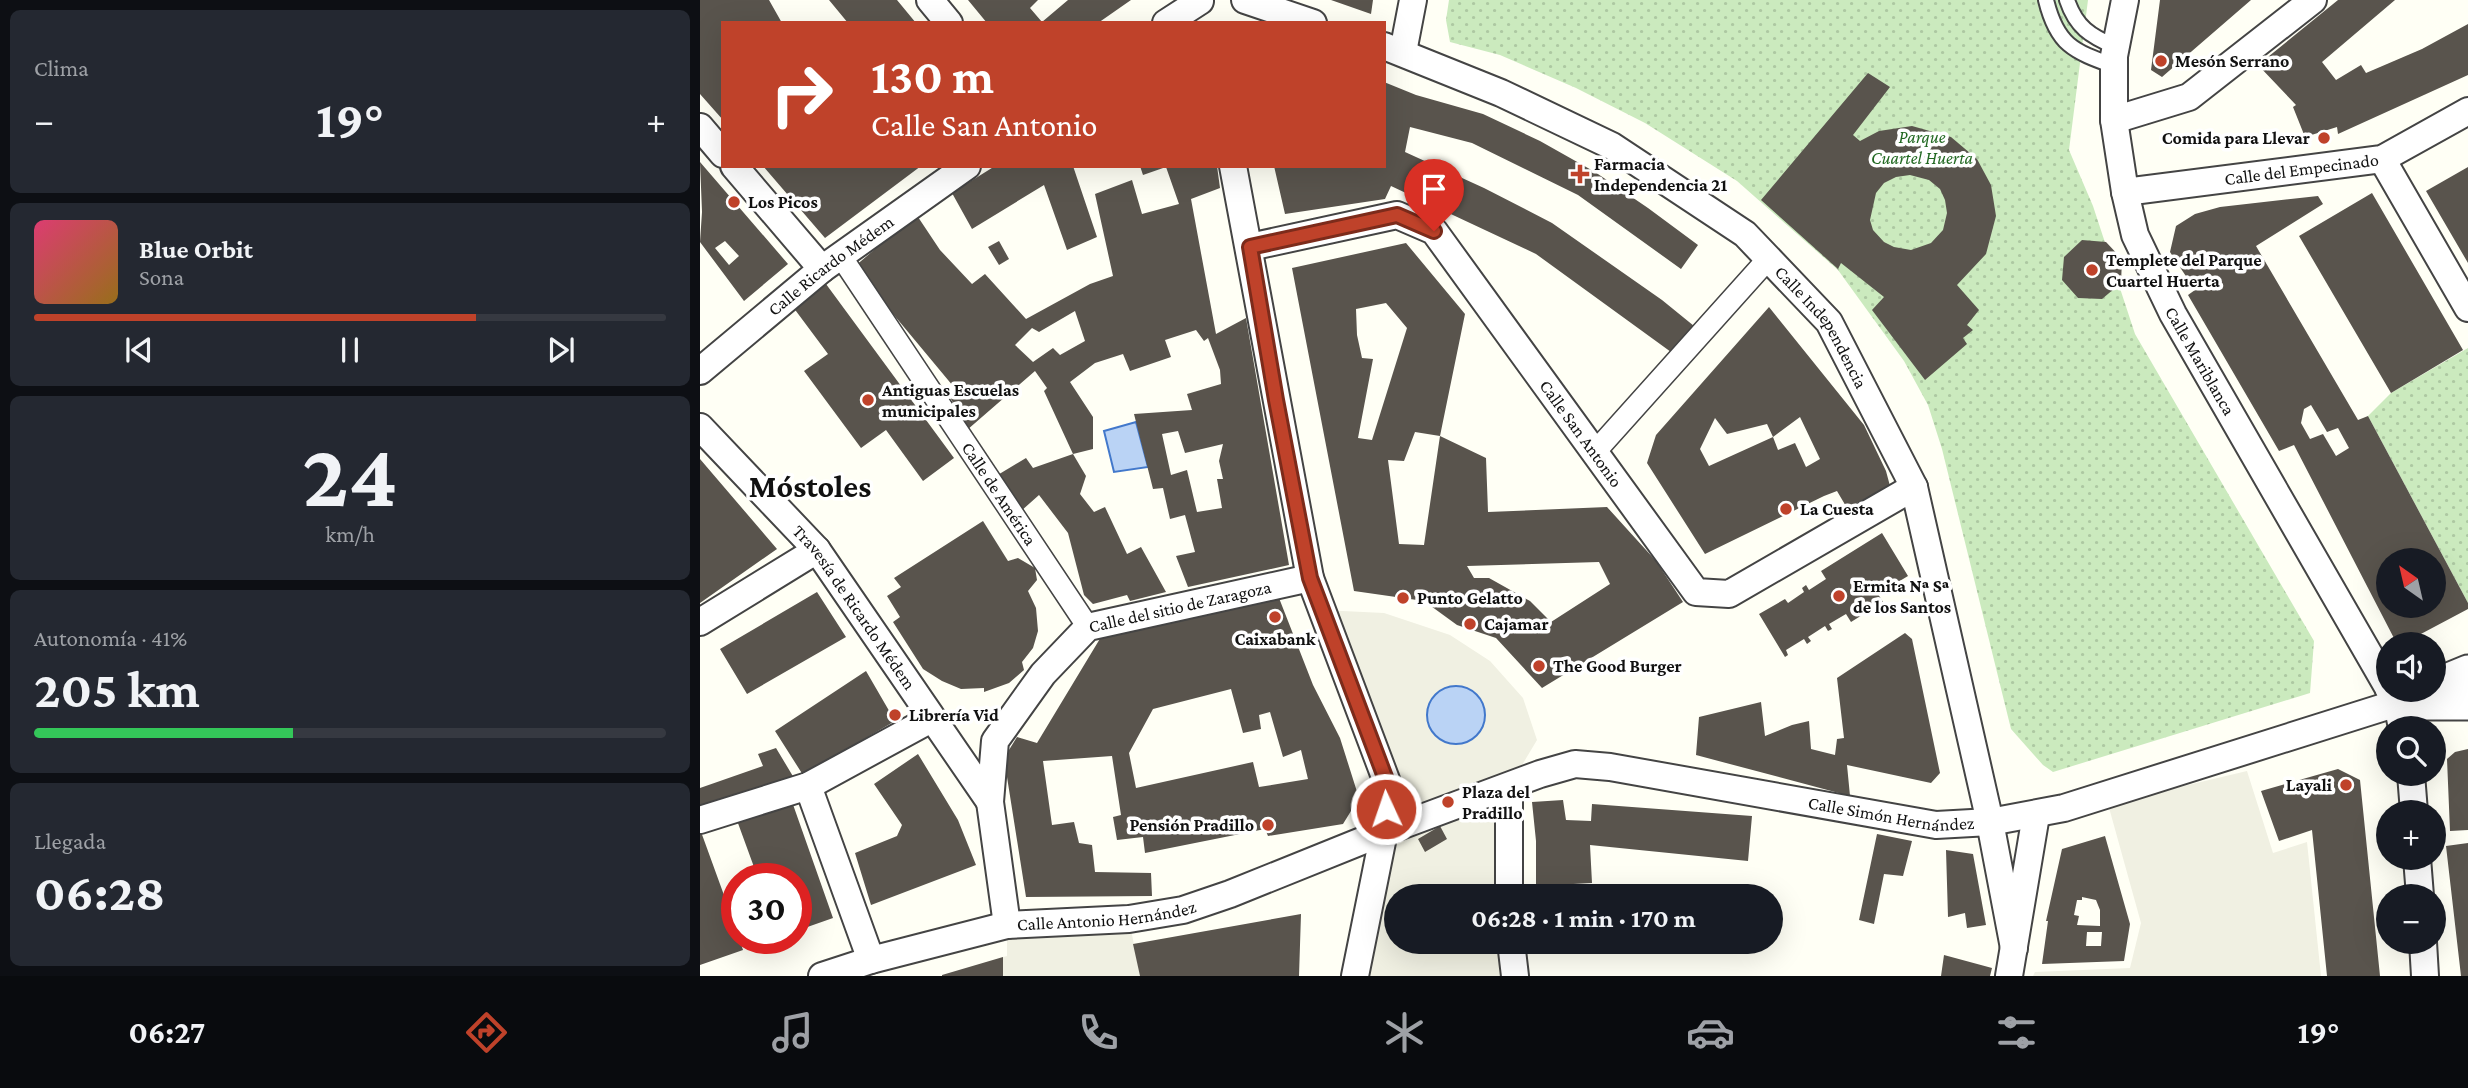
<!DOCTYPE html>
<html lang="es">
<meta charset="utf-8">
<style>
:root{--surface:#171b24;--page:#242831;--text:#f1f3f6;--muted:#9ea1a6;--line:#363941;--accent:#bf422a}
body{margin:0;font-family:"Crimson Pro",serif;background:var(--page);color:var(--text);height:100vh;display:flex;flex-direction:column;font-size:26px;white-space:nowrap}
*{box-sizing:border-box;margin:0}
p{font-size:23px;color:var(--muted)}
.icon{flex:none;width:38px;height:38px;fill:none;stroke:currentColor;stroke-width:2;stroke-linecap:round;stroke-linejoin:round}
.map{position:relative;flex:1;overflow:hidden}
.side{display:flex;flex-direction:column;gap:10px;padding:10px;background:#0d0f14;width:700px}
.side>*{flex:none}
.top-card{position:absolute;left:21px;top:21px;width:665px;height:147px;border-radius:0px;box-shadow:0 7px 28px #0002;background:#bf422a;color:#fff;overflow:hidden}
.needle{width:46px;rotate:326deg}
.tools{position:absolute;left:1676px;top:548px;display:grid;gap:14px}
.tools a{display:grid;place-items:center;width:70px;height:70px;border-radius:50%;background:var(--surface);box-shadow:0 7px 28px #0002;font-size:35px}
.speed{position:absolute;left:21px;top:863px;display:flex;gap:14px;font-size:35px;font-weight:700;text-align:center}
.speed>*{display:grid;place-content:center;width:91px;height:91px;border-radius:50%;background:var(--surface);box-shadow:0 7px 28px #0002;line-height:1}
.speed .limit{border:10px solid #d22;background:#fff;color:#111}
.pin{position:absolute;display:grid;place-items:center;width:60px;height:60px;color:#fff;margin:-72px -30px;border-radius:50% 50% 50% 0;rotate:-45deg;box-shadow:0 0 7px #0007}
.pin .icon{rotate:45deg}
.me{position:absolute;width:77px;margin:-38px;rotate:357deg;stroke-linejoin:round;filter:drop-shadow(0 0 5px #0008)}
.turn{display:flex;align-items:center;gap:24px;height:147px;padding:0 35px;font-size:32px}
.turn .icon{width:91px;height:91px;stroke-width:2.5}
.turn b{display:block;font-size:49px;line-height:60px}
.big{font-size:52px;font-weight:700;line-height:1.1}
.side .tile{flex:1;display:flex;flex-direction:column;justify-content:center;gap:10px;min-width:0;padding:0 24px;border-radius:10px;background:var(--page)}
.side .dial{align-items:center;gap:0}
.dial b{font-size:91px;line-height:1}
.song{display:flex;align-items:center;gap:21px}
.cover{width:84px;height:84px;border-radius:10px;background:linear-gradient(135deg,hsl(340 70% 55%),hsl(40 70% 35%))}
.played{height:7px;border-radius:4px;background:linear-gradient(90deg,var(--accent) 70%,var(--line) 70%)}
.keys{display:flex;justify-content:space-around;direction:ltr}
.heat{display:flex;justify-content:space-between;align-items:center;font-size:38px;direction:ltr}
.charge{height:10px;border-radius:5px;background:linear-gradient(90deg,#34c759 41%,var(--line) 0)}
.trip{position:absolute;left:684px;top:884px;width:399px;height:70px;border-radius:35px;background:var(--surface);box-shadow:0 7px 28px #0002;font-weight:700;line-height:70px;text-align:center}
.dock{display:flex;height:112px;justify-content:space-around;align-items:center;background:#090b0e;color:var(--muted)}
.dock .icon{width:49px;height:49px}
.dock .selected{color:var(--accent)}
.dock b{font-size:32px;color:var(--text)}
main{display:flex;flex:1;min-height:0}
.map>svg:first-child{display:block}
</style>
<main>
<section class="side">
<div class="tile"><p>Clima</p>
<div class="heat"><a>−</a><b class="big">19°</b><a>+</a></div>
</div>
<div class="tile">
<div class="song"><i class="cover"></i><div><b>Blue Orbit</b><p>Sona</p></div></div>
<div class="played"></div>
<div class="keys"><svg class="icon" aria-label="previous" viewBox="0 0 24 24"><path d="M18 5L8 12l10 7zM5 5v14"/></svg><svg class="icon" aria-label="pause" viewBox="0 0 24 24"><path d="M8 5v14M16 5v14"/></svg><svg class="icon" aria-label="next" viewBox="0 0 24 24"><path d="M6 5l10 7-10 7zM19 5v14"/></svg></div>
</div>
<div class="tile dial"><b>24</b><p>km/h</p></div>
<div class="tile"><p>Autonomía · 41%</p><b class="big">205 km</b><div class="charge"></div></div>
<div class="tile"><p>Llegada</p><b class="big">06:28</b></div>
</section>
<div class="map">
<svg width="1768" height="976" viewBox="0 0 1768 976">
<defs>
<pattern id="park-dots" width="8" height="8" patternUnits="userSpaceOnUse" patternTransform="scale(1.75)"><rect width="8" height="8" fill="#cbeabe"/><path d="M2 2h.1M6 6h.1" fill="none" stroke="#adc8a2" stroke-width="1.8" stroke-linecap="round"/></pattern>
</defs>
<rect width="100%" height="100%" fill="#fffff5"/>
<!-- park -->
<path fill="url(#park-dots)" d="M749 0H1388L1369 150 1393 206 1435 334 1614 641 1610 693 1353 772 1343 765 1311 729 1242 449 1228 405 1204 361 1138 270 1037 181 945 123 876 88 800 55 750 42 746 20Z
M1768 348V603L1668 416 1691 393Z"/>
<!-- plaza -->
<path fill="#f0f0e2" d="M622 610 684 613 750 635 790 661 823 698 837 740 809 787V896H696V942H811L815 976H655L688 785Z
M1547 771 1573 853 1607 842 1621 976H1333L1335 972 1430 968 1441 923 1408 804Z
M429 919 440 976H303V957L307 956V925Z"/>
<!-- water -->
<path fill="#bad3f5" stroke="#4278cb" stroke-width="2" d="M436 422 448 467 414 472 404 431Z
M727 715a29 29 0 1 1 58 0a29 29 0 1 1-58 0Z"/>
<!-- building -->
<path fill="#59544d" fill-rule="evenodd" d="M0 0H69L82 23H23V120L0 94Z
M129 0H197L216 23H148Z
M268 0H338L330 8 342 22 368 0H431L398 23H287Z
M631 0H673L671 14Z
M1460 0H1551L1462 77 1451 70Z
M1638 0H1695L1622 62 1636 80 1661 65 1666 73 1722 49 1768 24V75L1638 134 1637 127 1605 137 1593 107 1596 105 1558 65Z
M1168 73 1190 87 1153 135 1160 141 1179 131 1212 126 1251 137 1277 159 1291 185 1296 216 1286 254 1257 285 1279 310 1267 325 1273 330 1263 338 1267 344 1225 380 1172 310 1184 297 1141 263 1138 269 1061 200ZM1210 175 1229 180 1240 189 1245 200 1247 213 1243 230 1231 243 1211 250 1194 247 1184 242 1173 230 1170 220 1176 193 1184 183 1196 177Z
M684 82 716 95 783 114 840 141 895 172 948 208 998 245 981 269 878 195 772 143 710 127 705 152 784 188 852 223 962 300 994 326 971 352 836 254 691 186 685 199 585 214 574 166H684Z
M0 162 88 264 44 301 0 242 2 212ZM25 241 39 256 29 265 15 248Z
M63 166H221L125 238Z
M295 166H373L397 237 367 250 344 185 272 229 252 193Z
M440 166H517L520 188 491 199 516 334 546 318 589 565 488 587 476 556 495 552 485 515 470 519 463 488 453 489 434 414 492 410 487 394 521 384 520 370 508 338 504 341 496 330 465 340 471 357 430 371 423 354 395 363 370 382 393 417V449L373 454 344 391 347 388 335 371 267 430 251 399 258 392 154 267 181 244 218 217 240 250 272 284 285 274 326 319 390 284 413 276 395 194 432 180 442 214 479 204 466 167 443 175ZM375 311 385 341 360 355 353 348 333 362 315 345 332 328 339 332ZM478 431 485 453 523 444 519 461 523 479H517L522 508 497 512 487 470 471 475 462 434Z
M1768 167V263L1726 191Z
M1672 193 1763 350 1691 393 1599 236Z
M1618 196 1623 204 1556 246 1658 420 1668 416 1768 603V609L1702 644H1697L1594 445 1579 451 1488 295 1495 290 1470 252 1476 226 1495 214 1520 207ZM1611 405 1627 432 1638 428 1649 448 1636 456 1623 434 1610 439 1601 423 1604 409ZM1689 560H1734V606H1689Z
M1382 240 1406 242 1422 259 1421 283 1402 299 1378 298 1362 280 1364 257Z
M299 241 309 259 299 265 288 247Z
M706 243 765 314 740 436 786 458 788 512 907 507 956 561 983 602 842 688 796 638 757 625 724 601 654 591 592 268ZM686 303 707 328 672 440 658 438 673 359 662 358 657 335 656 309ZM715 432 740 436 724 545 699 544 688 460 704 461ZM899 562 910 584 851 622 830 601 789 578H774L767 566Z
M126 284 254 458 223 481 186 430 161 448 104 371 128 354 93 307Z
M1069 307 1164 425 1186 471 1190 486 1147 508 1137 491 1124 496 1005 554 947 463 956 435ZM1100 417 1120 459 1106 467 1095 443 1078 450 1073 437 1009 466 1000 449 1015 418 1027 434 1067 424 1073 437Z
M373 454 386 476 380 494 394 512 405 507 427 554 441 547 466 592 430 601 427 595 393 604 384 595 368 533 339 495 321 511 296 476 326 458 333 468Z
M0 459 77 549 0 603Z
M283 521 308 561 318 558 335 568 337 580 328 591 336 608 338 631 333 648 322 662 324 670 309 683 284 692V688L261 689 242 681 223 669 193 622 200 617 187 596 201 587 194 578Z
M1182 533 1208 576 1178 594 1183 602 1151 622 1146 614 1129 624 1132 629 1128 631 1125 626 1108 637 1111 641 1107 644 1104 639 1086 650 1088 655 1085 657 1059 614 1085 599 1088 603 1104 592 1102 588 1106 585 1109 590 1126 579 1121 571Z
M117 592 146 637 47 694 20 649Z
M579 598 613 685 640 738 659 798 643 824 568 836 565 829 445 853 443 837 417 840 413 817 421 815 412 756 343 761 352 825 374 822 379 843 392 845 395 872 451 873 452 896 326 897 304 758 317 737 337 743 401 637ZM531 689 543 733 561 729 559 715 570 712 583 757 601 750 608 779 559 787 553 762 436 788 429 753 453 709Z
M1205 633 1212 639 1240 773 1231 783 1147 765 1150 796 996 755 999 717 1061 702 1065 736 1092 725 1109 721 1111 749 1135 755 1137 739 1144 738 1137 678Z
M166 671 195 721 103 775 75 731Z
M76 748 94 778 0 812V788L63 766 58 754Z
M1768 749V830L1750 831 1747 759 1755 752Z
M218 754 258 820 276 865 171 905 155 853 197 836 202 825 174 784Z
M1638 769 1660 780 1680 976H1627L1612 830 1579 841 1561 791Z
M90 796 133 918 96 931V878H58L35 815Z
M863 800 866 820 891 821 892 804 1052 816 1048 861 890 845 892 883 836 886V841L832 802Z
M740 826 747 839 725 852 718 839Z
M0 829 37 931V938H39L43 950 0 965Z
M1177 834 1212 841 1203 876 1184 874 1174 924 1159 920Z
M1405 836 1430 924 1424 961 1342 964 1348 921H1346L1362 849ZM1382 897 1396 900 1400 910V926L1377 925 1379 916 1374 915 1377 900H1382ZM1387 932H1402L1401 946H1386Z
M1768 843V976H1761L1746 846Z
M1246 850 1273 854 1286 925 1267 928 1265 913 1248 917Z
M601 914 599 976H440L433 944Z
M1244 955 1292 968 1290 976H1241Z
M303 957V976H242V975Z"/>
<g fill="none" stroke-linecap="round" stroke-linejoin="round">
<defs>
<path id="service" d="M1346 0C1357 45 1373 51 1414 66
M1367 0C1376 27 1390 36 1416 47"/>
<g id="pedestrian">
<path id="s1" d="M140 255 388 627"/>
<path d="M894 453 1068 259"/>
</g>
<g id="minor">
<path d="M230 0 249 23"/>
<path d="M545 0 613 23"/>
<path id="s2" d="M1425 0 1414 56V120L1425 192 1435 235 1473 314 1689 689"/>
<path d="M466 23 500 1"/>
<path id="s3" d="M684 46 801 93 912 146 1045 234 1129 322 1214 487 1290 822 1314 948"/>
<path d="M703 52 713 0"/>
<path d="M1414 120 1489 97 1613 0"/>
<path d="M0 127 23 154"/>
<path d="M1682 159 1768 308"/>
<path d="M34 166 122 269"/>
<path d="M533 166 610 578 688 785 684 832 655 976"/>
<path id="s4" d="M1425 192 1682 159 1768 111"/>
<path id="s5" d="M550 247 697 215 734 231 996 592 1029 594 1214 487"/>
<path id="s6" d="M0 371 122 269 267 166"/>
<path id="s7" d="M0 427 117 550 290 802"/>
<path d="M0 622 117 550"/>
<path d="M1689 690 1697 703 1702 728"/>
<path d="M1711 774 1714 812"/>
<path d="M108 786 171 960"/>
<path d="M809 787V896"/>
<path d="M0 820 108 786 231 719"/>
<path d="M1717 858 1720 896"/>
<path id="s8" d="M307 925 290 802 295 741 343 674 388 627 610 578"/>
<path d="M811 942 815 976"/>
<path d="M1723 942 1725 976"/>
<path id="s9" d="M122 976 171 960 307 925 429 919 483 910 530 894 684 832 840 774 875 764 910 767 1236 825 1290 822 1364 808 1697 703"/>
<path d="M1309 976 1336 815"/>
</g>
<path id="tertiary" d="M1734 686 1768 672
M1697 703H1768"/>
</defs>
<!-- service casing -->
<use href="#service" stroke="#444" stroke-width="18"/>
<!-- pedestrian casing -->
<use href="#pedestrian" stroke="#444" stroke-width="24"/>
<!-- minor casing -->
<use href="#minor" stroke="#444" stroke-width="30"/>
<!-- tertiary casing -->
<use href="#tertiary" stroke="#444" stroke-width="37"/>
<!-- service -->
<use href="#service" stroke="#fff" stroke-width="14"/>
<!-- pedestrian -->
<use href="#pedestrian" stroke="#fff" stroke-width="21"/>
<!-- minor -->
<use href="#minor" stroke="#fff" stroke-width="26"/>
<!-- tertiary -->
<use href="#tertiary" stroke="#fff" stroke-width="33"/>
</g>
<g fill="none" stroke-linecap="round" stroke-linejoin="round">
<defs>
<path id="route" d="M686 809 688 785 610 578 576 400 550 247 697 215 734 231"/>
</defs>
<!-- route casing -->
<use href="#route" stroke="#7c2b1b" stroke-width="18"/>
<!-- route -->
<use href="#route" stroke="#bf422a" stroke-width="12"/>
</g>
<!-- markers -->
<g fill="#bf422a" stroke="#fff" stroke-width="2.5">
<circle cx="1461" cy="61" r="7"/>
<circle cx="1624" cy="138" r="7"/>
<path d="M876.5 163.5h7v7h7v7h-7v7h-7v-7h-7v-7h7z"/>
<circle cx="34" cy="202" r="7"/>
<circle cx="1392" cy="270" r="7"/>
<circle cx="168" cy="400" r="7"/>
<circle cx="1086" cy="509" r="7"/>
<circle cx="1139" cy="596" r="7"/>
<circle cx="703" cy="598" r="7"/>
<circle cx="575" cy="617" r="7"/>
<circle cx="770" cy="624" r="7"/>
<circle cx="839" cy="666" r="7"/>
<circle cx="195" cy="715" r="7"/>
<circle cx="1646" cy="785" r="7"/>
<circle cx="748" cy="802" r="7"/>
<circle cx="568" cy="825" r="7"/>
</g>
<g text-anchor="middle" stroke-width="7" stroke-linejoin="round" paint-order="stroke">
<!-- poi labels -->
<g font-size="18" font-weight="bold" fill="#111" stroke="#fff" text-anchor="start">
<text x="1475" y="67">Mesón Serrano</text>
<text x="1610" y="144" text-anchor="end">Comida para Llevar</text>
<text x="894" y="170">Farmacia<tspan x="894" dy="21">Independencia 21</tspan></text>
<text x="48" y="208">Los Picos</text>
<text x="1406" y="266">Templete del Parque<tspan x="1406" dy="21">Cuartel Huerta</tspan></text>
<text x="182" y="396">Antiguas Escuelas<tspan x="182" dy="21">municipales</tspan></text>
<text x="1100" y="515">La Cuesta</text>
<text x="1153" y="592">Ermita Nª Sª<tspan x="1153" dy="21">de los Santos</tspan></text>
<text x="717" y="604">Punto Gelatto</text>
<text x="784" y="630">Cajamar</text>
<text x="575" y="645" text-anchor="middle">Caixabank</text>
<text x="853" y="672">The Good Burger</text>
<text x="209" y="721">Librería Vid</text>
<text x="1632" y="791" text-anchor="end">Layali</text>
<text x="762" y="798">Plaza del<tspan x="762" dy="21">Pradillo</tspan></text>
<text x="554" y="831" text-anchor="end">Pensión Pradillo</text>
</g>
<!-- park labels -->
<g font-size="18" font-style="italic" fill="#216821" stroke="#fff">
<text x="1222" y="143">Parque<tspan x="1222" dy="21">Cuartel Huerta</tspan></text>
</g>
<!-- street labels -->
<g font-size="18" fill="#111" stroke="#fff">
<text dy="6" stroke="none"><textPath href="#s4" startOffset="178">Calle del Empecinado</textPath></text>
<text dy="6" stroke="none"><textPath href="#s6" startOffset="168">Calle Ricardo Médem</textPath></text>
<text dy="6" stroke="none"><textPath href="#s3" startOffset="530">Calle Independencia</textPath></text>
<text dy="6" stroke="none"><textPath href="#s2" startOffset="380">Calle Mariblanca</textPath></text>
<text dy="6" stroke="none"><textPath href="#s5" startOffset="441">Calle San Antonio</textPath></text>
<text dy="6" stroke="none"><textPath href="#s1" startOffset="287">Calle de América</textPath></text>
<text dy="6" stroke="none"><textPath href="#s7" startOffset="238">Travesía de Ricardo Médem</textPath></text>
<text dy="6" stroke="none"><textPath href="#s8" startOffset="427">Calle del sitio de Zaragoza</textPath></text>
<text dy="6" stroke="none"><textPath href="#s9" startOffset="1108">Calle Simón Hernández</textPath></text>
<text dy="6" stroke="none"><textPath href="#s9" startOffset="292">Calle Antonio Hernández</textPath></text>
</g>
<!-- town labels -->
<g font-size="32" font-weight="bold" fill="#111" stroke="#fff">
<text x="110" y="497">Móstoles</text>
</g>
</g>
</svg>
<div class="tools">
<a><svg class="needle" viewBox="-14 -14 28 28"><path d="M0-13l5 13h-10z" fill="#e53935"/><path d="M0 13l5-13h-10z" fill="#9ea1a6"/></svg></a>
<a><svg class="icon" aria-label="sound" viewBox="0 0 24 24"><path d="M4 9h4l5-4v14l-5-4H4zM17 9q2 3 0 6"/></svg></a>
<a><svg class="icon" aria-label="search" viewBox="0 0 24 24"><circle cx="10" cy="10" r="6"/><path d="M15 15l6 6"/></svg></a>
<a>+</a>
<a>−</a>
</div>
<div class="speed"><div class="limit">30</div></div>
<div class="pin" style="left:734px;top:231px;background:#d93025"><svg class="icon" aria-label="arrive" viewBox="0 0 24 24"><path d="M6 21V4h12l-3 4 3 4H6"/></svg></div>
<svg class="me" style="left:686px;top:809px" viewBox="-20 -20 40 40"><circle r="17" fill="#bf422a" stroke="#fff" stroke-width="3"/><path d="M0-11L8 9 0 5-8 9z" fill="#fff"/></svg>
<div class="trip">06:28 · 1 min · 170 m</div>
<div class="top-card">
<div class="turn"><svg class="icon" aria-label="right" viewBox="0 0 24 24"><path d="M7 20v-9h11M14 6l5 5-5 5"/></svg><div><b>130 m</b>Calle San Antonio</div></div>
</div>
</div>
</main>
<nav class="dock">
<b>06:27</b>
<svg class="icon selected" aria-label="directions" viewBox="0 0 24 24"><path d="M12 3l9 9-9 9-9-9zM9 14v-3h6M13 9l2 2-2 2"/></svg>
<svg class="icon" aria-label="music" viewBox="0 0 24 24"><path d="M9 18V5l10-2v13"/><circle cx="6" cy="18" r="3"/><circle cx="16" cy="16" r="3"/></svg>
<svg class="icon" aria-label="phone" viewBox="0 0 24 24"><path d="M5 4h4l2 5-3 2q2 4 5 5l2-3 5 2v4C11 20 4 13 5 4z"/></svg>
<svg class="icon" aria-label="climate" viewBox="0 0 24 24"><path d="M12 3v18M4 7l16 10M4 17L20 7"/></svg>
<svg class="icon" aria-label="car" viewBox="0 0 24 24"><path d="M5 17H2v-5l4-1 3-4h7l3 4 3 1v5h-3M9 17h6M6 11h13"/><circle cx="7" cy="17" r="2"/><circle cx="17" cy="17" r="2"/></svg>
<svg class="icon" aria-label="filters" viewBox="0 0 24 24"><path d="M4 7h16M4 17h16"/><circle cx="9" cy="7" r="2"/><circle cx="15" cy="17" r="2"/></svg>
<b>19°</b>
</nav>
